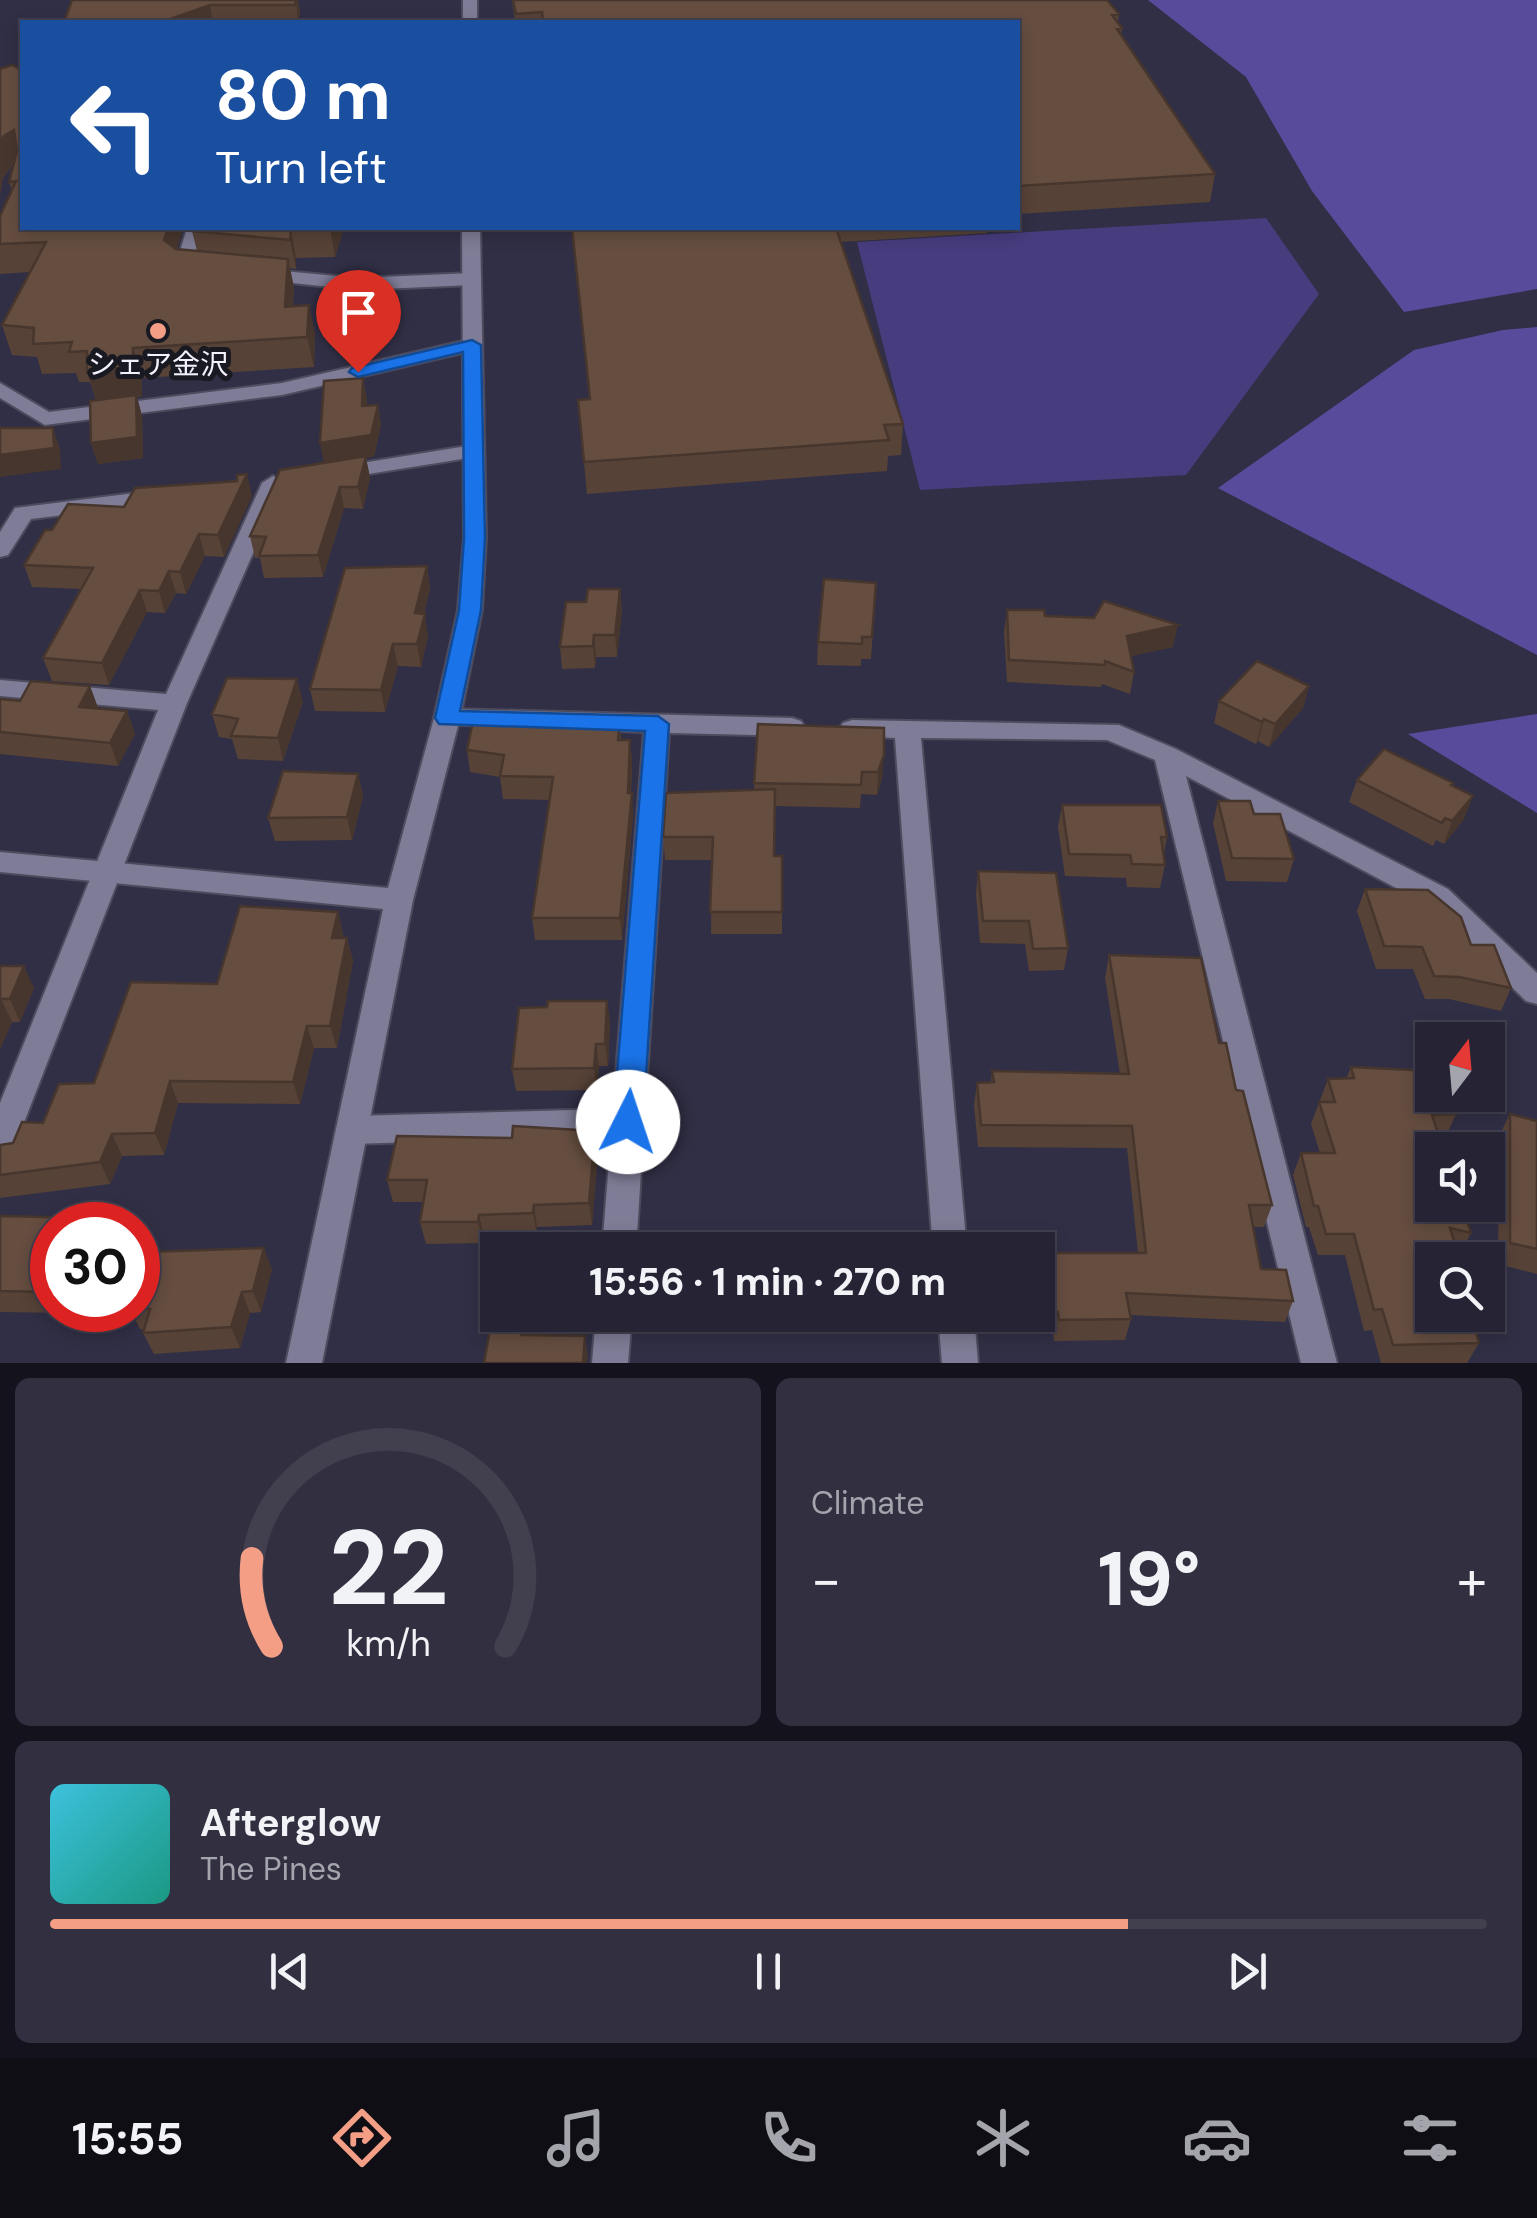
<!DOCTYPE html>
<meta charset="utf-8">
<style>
:root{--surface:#252334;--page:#312f40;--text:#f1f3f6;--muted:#a3a4ac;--line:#42404f;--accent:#f49e86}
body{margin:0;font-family:"DM Sans","Noto Sans JP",sans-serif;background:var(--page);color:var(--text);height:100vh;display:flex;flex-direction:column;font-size:38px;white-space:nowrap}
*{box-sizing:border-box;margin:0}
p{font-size:32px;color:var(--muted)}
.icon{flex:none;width:55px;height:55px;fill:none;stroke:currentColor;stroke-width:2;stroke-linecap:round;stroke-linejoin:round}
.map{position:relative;height:1363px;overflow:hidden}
.panel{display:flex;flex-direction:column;gap:15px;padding:15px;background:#14131d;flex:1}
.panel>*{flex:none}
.guide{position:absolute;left:20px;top:20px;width:1000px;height:210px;border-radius:0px;box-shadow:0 5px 15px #0003,0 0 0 2px var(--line);background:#1a4fa0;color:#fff;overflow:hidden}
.needle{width:65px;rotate:16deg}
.controls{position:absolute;left:1415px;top:1022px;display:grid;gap:20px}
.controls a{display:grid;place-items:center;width:90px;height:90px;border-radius:0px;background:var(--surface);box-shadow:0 5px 15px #0003,0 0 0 2px var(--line);font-size:50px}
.speed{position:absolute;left:30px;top:1202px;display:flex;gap:20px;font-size:50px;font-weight:700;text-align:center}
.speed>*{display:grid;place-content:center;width:130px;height:130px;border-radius:50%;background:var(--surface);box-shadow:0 5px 15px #0003,0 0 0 2px var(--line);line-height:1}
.speed .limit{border:15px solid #d22;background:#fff;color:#111}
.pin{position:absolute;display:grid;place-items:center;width:85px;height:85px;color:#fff;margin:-102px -42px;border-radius:50% 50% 50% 0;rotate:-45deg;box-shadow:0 0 10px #0007}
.pin .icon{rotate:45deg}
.me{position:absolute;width:110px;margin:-55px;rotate:4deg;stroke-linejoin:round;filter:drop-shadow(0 0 8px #0008)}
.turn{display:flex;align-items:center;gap:35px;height:210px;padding:0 30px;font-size:45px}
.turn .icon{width:130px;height:130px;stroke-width:2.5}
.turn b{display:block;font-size:70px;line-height:85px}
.big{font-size:75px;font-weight:800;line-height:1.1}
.panel .tile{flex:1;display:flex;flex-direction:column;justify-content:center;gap:15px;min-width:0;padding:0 35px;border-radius:15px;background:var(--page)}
.panel .dial{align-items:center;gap:0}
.dial svg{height:260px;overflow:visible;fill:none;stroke:var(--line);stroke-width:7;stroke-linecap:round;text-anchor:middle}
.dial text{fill:var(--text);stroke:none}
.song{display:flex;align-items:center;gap:30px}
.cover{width:120px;height:120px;border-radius:15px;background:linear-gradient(135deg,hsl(190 70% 55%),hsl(170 70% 35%))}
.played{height:10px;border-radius:5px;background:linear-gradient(90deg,var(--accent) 75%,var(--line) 75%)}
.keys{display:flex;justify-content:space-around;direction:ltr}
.heat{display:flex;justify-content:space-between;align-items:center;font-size:55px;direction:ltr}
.panel .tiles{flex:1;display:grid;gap:15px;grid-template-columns:1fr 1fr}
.tile:last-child{grid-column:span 2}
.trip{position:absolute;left:480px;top:1232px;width:575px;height:100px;border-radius:0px;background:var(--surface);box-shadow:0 5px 15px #0003,0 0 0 2px var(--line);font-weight:800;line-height:100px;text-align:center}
.menu{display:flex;height:160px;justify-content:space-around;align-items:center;background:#0f0e15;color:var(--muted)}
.menu .icon{width:70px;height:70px}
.menu .on{color:var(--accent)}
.menu b{font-size:45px;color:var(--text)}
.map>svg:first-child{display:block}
</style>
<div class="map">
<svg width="1537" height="1363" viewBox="0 0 1537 1363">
<rect width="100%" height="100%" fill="#312f45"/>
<!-- green -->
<path fill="#473c7e" d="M1266 218 1319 294 1186 475 920 490 857 242Z"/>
<!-- forest -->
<path fill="#584b9c" d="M1148 0H1537V289L1404 312 1312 191 1246 77Z
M1537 327V655L1218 488 1414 350 1503 330Z
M1537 714V813L1408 734Z"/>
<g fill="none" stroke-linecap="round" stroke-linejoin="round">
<defs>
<path id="minor" d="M187 228H205L195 263 203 265V273L184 274 175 268Z
M262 269 358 278 472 273 481 279 472 285 358 290 255 279V271Z
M472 339 479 341V349L282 395 45 425 0 398V383L49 412 282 383Z
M473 445 481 446 484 451 481 456 337 479 326 473 337 467Z
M273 476 284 483 187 703 16 1143 11 1153 0 1157V1103L158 710 0 696V680L166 694 262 483Z
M159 490 167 492 170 497 167 502 31 519 8 555 0 557V532L15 508Z
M447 709 792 718 801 721 805 727 801 733 792 736 669 733 636 1250H602L611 1136 352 1144 341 1140 336 1130 341 1120 352 1116 613 1109 644 732 438 724 434 718Z
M852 720 1119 725 1176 749 1448 889 1537 973V1004L1526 1001 1428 905 1186 776 1337 1363H1301L1155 760 1107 740 921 738 967 1250H933L895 738 843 735 839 729 843 723Z
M596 1315H632L628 1363H592Z
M938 1315H974L978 1363H942Z"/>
<path id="tertiary" d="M463 0H477V22H463Z
M462 228H480L486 538 482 610 460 718 413 900 322 1363H286L383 909 0 872V852L388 888 434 718 458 610 464 538Z"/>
</defs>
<!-- minor casing -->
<use href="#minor" stroke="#4d4b5d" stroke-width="4"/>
<!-- tertiary casing -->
<use href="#tertiary" stroke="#4d4b5d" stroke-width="4"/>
<!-- minor -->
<use href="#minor" fill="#7e7c96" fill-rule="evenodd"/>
<!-- tertiary -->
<use href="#tertiary" fill="#7e7c96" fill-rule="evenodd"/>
</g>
<!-- wall -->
<path fill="#574237" d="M72 0H298L300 11 298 22H64Z
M512 0H1107L1119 14 1118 23 1122 28 1121 35 1215 174 1210 202 1018 214V22H515Z
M12 65 22 70V228H183L177 249 197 251 192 231 193 228H344L335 257 296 258V269L290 268 294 288 293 306 309 305 315 335 314 367 142 378V397H137L142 416 143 458 98 464 91 443 90 401 96 400 90 382H79L76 373 42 374 37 357 12 355 2 325 30 272 0 274V216L12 191 9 182 14 162 3 178 0 194V69Z
M572 228H988L987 233 841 242 903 424 901 455 888 456 887 471 587 494 578 400H590Z
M367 399V406L378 405 381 426 374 456 366 458 370 478 363 509 344 508 323 577 264 578 260 558H255L250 536 324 463Z
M252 496 224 557 205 556 186 594 176 593 165 613 147 612 109 685 52 681 43 658 81 589 32 587 24 565 52 530 124 507Z
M427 566 430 588 424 614 428 636 421 667 398 666 385 712 315 711 310 689Z
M876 583 871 659H861V666L817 665 818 642Z
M620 589 622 611 617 657H596L595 668 562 669 560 647 586 602Z
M1007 610 1045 616 1173 647 1131 656 1134 672 1130 694 1102 684 1101 687 1007 682 1004 632Z
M90 686 98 708 127 711 135 734 118 766 0 754V699L20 701Z
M1309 686 1303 708 1269 747 1258 741 1256 744 1214 723 1219 701Z
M303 701 283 761 238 759 232 739 219 737 212 714Z
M620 722 621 740H630L632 762 631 793 633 816 622 940H535L532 918 550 800 503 799 500 777 470 772 467 750Z
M758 724 884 728 882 778 877 795 861 794 860 808 775 806 774 856H782V934H711L712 860H665L663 837 754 790Z
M358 774 363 796 352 840 275 841 268 818Z
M1357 780 1464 819 1444 844 1436 840 1433 846 1349 802Z
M1218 801 1254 814 1294 859 1287 882 1226 881 1213 823Z
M1062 805 1167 837 1164 853 1165 865 1160 888 1127 887 1126 878 1065 876 1058 827Z
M978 871 1068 948 1064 970 1029 971 1025 944 980 943 976 894Z
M1365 889 1471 945 1511 988 1501 1011 1449 999H1425L1413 969H1376L1357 911Z
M338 912 343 935V938H347L353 961 337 1048H314L300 1104 178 1103 164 1155 122 1156 110 1184 0 1198V1145L13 1143 43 1123 94 1083Z
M1109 955 1219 1043 1236 1090 1272 1205 1264 1227H1253L1261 1269 1293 1301 1285 1322 1130 1315 1131 1319 1125 1340 1054 1341 1053 1333 1016 1332 1014 1315H1038V1253H1138L1127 1148 978 1147 974 1105 977 1083 991 1082 992 1071 1120 1074 1105 978Z
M0 966 34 988 20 1022H12L0 1049Z
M607 1001 610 1023 608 1066H599L597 1090 516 1091 512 1069 547 1007Z
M1351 1067 1456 1114 1446 1136H1439L1471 1233 1460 1254H1458L1432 1315H1472L1479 1343 1467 1363H1381L1372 1330 1364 1331 1345 1255H1318L1309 1227H1306L1293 1175 1301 1153H1320L1311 1124 1328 1079H1346Z
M1510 1114 1537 1121V1274L1498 1264 1499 1136Z
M598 1153 592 1225 537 1227V1235L484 1236 483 1243 426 1244 420 1222 423 1202H393L387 1180Z
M0 1216 52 1225V1310H71L70 1313 0 1312Z
M272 1269 261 1312 250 1313 240 1348 154 1354 143 1333 144 1329H140L130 1310H138V1282Z"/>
<!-- shaded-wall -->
<path fill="#47362d" d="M296 0H298L300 11 298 22Z
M210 5 213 22H162Z
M14 130 22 157 12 163 3 178 0 194V142L4 136Z
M168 228H183L171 269 164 240Z
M330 228H344L335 257 330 229Z
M291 229 296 258V269L290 240Z
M288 259 294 288 291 337 285 307Z
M309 305 315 335 314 367 307 337Z
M133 348 142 378V397H137L142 416 143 458 98 464 91 443 97 402 87 372Z
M363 378 367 399 366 427 362 406Z
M378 405 381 426 374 456 366 458 370 478 363 509 358 487 324 464 320 443Z
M53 428 60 449 61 469 0 477V455Z
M247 474 252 496 224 557 218 535Z
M340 487 344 508 323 577 318 555Z
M199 534 205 556 186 594 180 572Z
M427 566 430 588 419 636 415 613Z
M169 571 176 593 165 613 159 591Z
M620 589 622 611 617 657 615 635Z
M140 590 147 612 109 685 102 663Z
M425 614 428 636 421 667 417 644Z
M1178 625 1173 647 1123 658 1127 636Z
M594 635 596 657 595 668 593 646Z
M393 644 398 666 385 712 381 690Z
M297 679 303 701 283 761 278 738Z
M90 686 98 708 79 707Z
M1309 686 1303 708 1269 747 1275 724Z
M127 711 135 734 118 766 110 743Z
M1264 719 1258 741 1256 744 1262 722Z
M630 740 632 762 630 808 632 793 633 816 622 940 620 918Z
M884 755 882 778 877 795 878 772Z
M358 774 363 796 352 840 347 817Z
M1473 796 1464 819 1444 844 1452 821Z
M338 912 343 935 338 960 332 938Z
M347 938 353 961 337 1048 330 1026Z
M24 966 34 988 20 1022 10 999Z
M1 999 12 1022 0 1049V1001Z
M607 1001 610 1023 608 1066 605 1044Z
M307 1026 314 1048 300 1104 293 1082Z
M596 1044 599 1066 597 1090 594 1068Z
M170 1081 178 1103 164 1155 155 1133Z
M595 1131 598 1153 592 1225 589 1203Z
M112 1134 122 1156 110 1184 100 1162Z
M534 1205 537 1227V1235L533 1213Z
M479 1215 484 1236 483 1243 478 1222Z
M264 1248 272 1269 261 1312 253 1291Z
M242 1292 250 1313 240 1348 231 1327Z
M585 1336 588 1356 587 1363H583Z"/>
<!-- building -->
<path fill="#654d40" stroke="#47362d" stroke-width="2.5" d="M72 0H296L295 5H210L162 22H64Z
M513 0H1107L1119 14 1112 15 1122 28 1117 29 1215 174 1018 186V22H543L542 12 516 14Z
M12 65 22 70V228H168L164 240 176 249 288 259 285 307 309 305 307 337 133 348V366L87 372V351L69 352 72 342 33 344 34 328 2 325 46 242 0 244V216L16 181 9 182 17 151 14 130 4 136 0 142V69Z
M193 228H330L291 229 290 240 192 231Z
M572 228H836L903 424 884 425 889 440 584 462 578 400 590 399Z
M363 378 362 406 378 405 371 435 320 443 324 381Z
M136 395 137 437 91 443 90 401Z
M0 428H53L54 448 0 455Z
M366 456 358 487H340L318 555 259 556 266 537 250 536 280 470Z
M247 474 218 535 199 534 180 572 169 571 159 591 140 590 102 663 43 658 93 568 24 565 45 530H52L68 504 124 507 135 488 237 481V475Z
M427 566 415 613 425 614 417 644H393L381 690 310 689 345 568Z
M824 579 876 583 872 637H862V644L818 642Z
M588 589H620L615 635H594L593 646 560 647 566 602H586Z
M1104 601 1178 625 1127 636 1134 672 1105 661V665L1009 660 1007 610H1044L1045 616 1094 618Z
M1257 661 1309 686 1275 724 1264 719 1262 722 1219 701Z
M227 678 297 679 278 738 231 736 238 719 212 714Z
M31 681 90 686 79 707 127 711 110 743 0 732V699L20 701Z
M473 721 620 722 618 740H630L628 793H632L620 918H532L553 777 500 776 504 755 467 750Z
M758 724 884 728V755L878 772H862L861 785 754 783Z
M1384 749 1453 783 1451 785 1473 796 1452 821 1445 818 1442 823 1357 780Z
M283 771 358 774 347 817 268 818Z
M775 789 774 856H782V912H710L713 837H663L666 793Z
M1218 801H1250L1254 814H1280L1294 859 1232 858Z
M1062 805H1161L1167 837H1161L1165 865 1132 864 1130 855 1069 854Z
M978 871 1056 873 1068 948 1033 949 1029 921H983Z
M1365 889 1428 890 1461 917 1471 945H1494L1511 988 1459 977 1434 976 1422 947 1384 946Z
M240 906 338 912 332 938H347L330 1026H307L293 1082 170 1081 155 1133 112 1134 100 1162 0 1175V1145L13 1143 22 1122 43 1123 59 1084 94 1083 131 982 217 984Z
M1109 955 1201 958 1219 1043H1226L1236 1090 1243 1091 1272 1205H1249L1261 1269 1286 1270 1293 1301 1126 1293 1131 1319 1059 1320 1058 1312 1038 1311V1253H1146L1132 1126 981 1125 977 1083 994 1082 992 1071 1129 1074Z
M0 966H24L10 999H1L0 1001Z
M548 1001H607L605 1044H596L594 1068 512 1069 519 1008 547 1007Z
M1351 1067 1432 1071V1095H1450L1456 1114 1432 1115 1443 1150H1432V1205H1462L1471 1233 1450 1228 1460 1260H1432V1315H1471L1479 1343 1393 1345 1382 1309 1374 1310 1354 1234H1326L1318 1206H1314L1301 1153H1335L1319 1102H1335L1328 1079 1354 1078Z
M1510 1114 1537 1121V1249L1510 1243Z
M513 1126 595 1131 589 1203 534 1205 533 1213 479 1215 478 1222H420L427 1180H387L397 1136 512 1138Z
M0 1216 87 1218 85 1225H52V1292L0 1291Z
M264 1248 253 1291 242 1292 231 1327 143 1333 150 1309 138 1308V1282L147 1252Z
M490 1330H521V1335L585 1336 583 1363H484Z"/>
<!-- route -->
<path fill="#1a73e8" stroke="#114b97" stroke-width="2.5" d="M472 340 481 345 485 538 481 610 460 711 658 716 669 724 643 1122 638 1131 628 1135 618 1131 613 1122 645 731 439 724 435 718 459 610 464 538 463 352 358 377 349 372 352 368Z"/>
<!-- markers -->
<circle fill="#f49e86" stroke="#191922" stroke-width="4" cx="158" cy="331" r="10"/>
<g text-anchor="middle" stroke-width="10" stroke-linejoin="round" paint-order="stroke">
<!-- far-poi labels -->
<g font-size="28" fill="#f2f1fd" stroke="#191922">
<text x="158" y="374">シェア金沢</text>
</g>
</g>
</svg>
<div class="controls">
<a><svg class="needle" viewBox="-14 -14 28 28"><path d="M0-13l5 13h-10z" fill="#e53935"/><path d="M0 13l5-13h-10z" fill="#a3a4ac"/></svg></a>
<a><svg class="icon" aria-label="sound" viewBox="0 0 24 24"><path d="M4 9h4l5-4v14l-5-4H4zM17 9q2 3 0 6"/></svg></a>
<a><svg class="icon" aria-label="search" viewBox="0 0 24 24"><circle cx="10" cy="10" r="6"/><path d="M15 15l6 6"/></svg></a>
</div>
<div class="speed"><div class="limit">30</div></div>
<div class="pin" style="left:358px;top:372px;background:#d93025"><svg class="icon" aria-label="arrive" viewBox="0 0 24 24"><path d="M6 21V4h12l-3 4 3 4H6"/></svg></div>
<svg class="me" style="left:628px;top:1122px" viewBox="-20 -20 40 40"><circle r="19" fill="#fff"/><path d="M0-13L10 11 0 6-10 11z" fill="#1a73e8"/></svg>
<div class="trip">15:56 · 1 min · 270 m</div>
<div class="guide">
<div class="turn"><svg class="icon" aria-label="left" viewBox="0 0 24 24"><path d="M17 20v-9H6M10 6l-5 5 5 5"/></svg><div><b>80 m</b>Turn left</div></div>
</div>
</div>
<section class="panel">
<div class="tiles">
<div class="tile dial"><svg viewBox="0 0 100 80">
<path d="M14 69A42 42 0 1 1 86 69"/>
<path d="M14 69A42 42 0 0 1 8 42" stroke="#f49e86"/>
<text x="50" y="56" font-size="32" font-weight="700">22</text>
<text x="50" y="72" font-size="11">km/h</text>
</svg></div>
<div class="tile"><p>Climate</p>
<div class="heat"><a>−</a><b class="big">19°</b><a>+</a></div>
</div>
<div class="tile">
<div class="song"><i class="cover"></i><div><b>Afterglow</b><p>The Pines</p></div></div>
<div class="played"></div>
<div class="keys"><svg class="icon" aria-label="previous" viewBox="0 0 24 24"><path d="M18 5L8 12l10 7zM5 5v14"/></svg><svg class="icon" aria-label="pause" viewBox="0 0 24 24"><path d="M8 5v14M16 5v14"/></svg><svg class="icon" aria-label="next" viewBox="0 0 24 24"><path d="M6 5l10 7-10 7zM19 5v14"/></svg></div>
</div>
</div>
</section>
<nav class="menu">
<b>15:55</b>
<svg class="icon on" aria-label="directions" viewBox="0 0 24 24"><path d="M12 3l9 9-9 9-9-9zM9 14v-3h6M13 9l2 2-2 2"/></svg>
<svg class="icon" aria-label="music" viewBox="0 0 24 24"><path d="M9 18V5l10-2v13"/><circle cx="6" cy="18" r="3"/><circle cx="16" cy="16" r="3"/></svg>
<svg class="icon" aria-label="phone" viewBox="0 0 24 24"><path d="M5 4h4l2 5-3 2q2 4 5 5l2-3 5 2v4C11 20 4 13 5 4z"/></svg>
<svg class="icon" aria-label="climate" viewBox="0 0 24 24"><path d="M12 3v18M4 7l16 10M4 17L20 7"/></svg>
<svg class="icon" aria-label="car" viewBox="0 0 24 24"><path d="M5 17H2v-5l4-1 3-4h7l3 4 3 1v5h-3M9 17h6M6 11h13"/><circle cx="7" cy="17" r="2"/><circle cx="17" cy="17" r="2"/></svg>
<svg class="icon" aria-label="filters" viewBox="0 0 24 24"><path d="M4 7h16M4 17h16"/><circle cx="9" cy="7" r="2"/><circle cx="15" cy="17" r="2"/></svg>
</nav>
